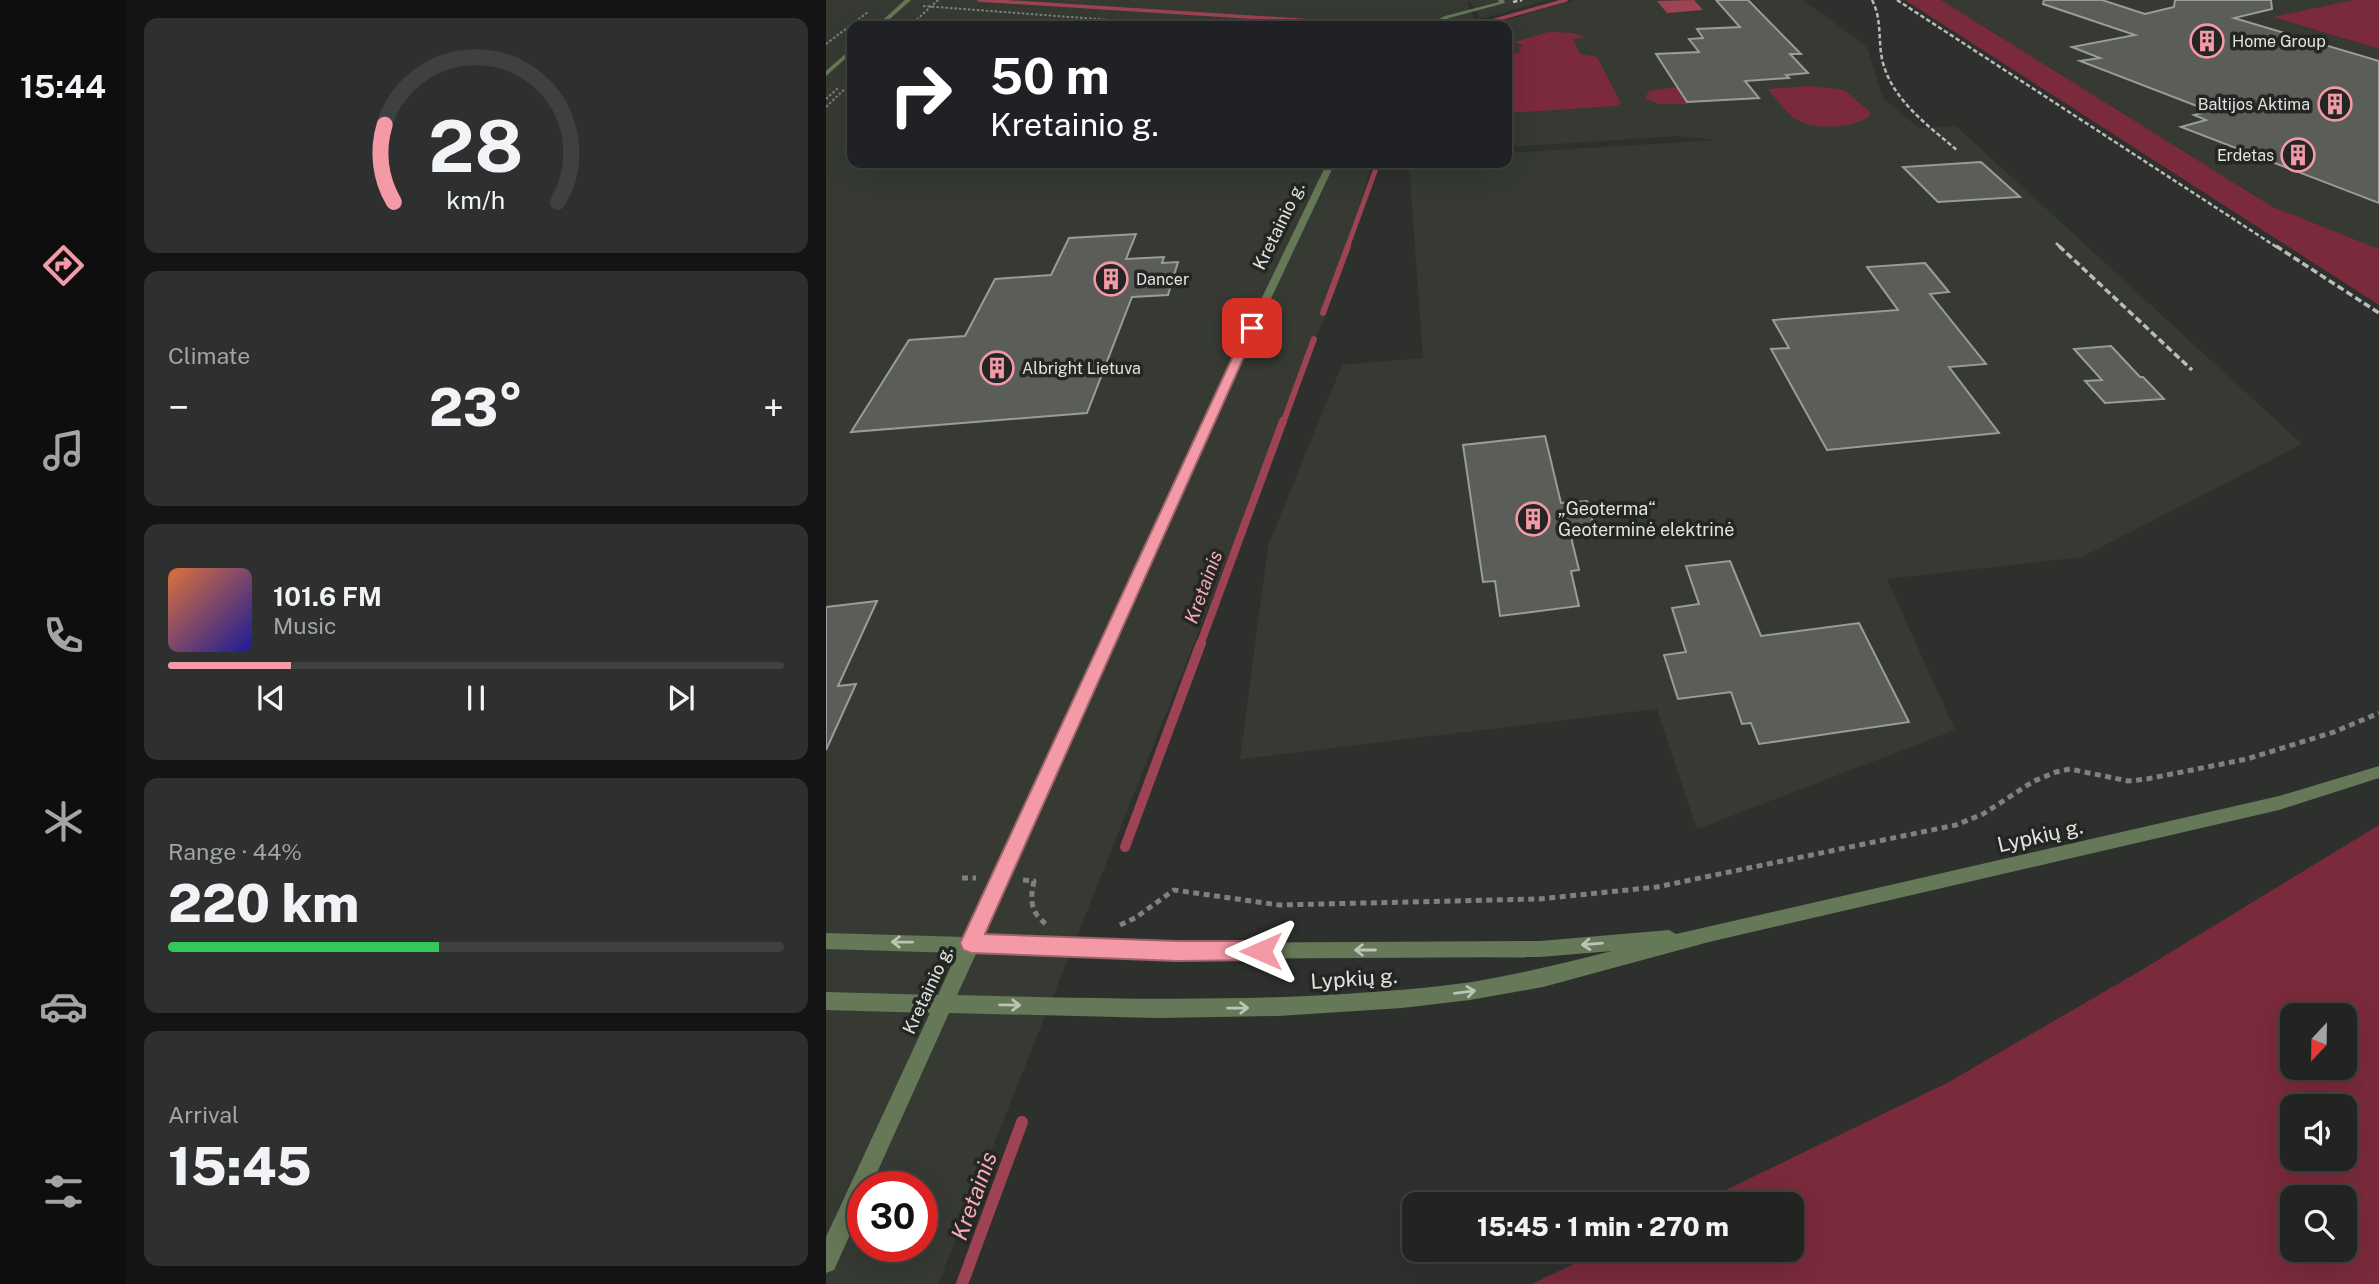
<!DOCTYPE html>
<meta charset="utf-8">
<style>
:root{--surface:#222422;--page:#2e302f;--text:#f1f3f6;--muted:#a2a4a5;--line:#3f4140;--accent:#f49aa6}
body{margin:0;font-family:"Public Sans",sans-serif;background:var(--page);color:var(--text);height:100vh;display:flex;flex-direction:column;font-size:26px;white-space:nowrap}
*{box-sizing:border-box;margin:0}
p{font-size:23px;color:var(--muted)}
.icon{flex:none;width:38px;height:38px;fill:none;stroke:currentColor;stroke-width:2;stroke-linecap:round;stroke-linejoin:round}
.map{position:relative;flex:1;overflow:hidden}
.drawer{display:flex;flex-direction:column;gap:18px;padding:18px;background:#131413;width:700px}
.drawer>*{flex:none}
.guide{position:absolute;left:21px;top:21px;width:665px;height:147px;border-radius:14px;box-shadow:0 7px 28px #0002,0 0 0 2px var(--line);background:#202124;color:#fff;overflow:hidden}
.needle{width:46px;rotate:202deg}
.buttons{position:absolute;left:1454px;top:1003px;display:grid;gap:14px}
.buttons a{display:grid;place-items:center;width:77px;height:77px;border-radius:14px;background:var(--surface);box-shadow:0 7px 28px #0002,0 0 0 2px var(--line);font-size:35px}
.speed{position:absolute;left:21px;top:1171px;display:flex;gap:14px;font-size:35px;font-weight:700;text-align:center}
.speed>*{display:grid;place-content:center;width:91px;height:91px;border-radius:50%;background:var(--surface);box-shadow:0 7px 28px #0002,0 0 0 2px var(--line);line-height:1}
.speed .limit{border:10px solid #d22;background:#fff;color:#111}
.pin{position:absolute;display:grid;place-items:center;width:60px;height:60px;color:#fff;margin:-30px;border-radius:14px;box-shadow:0 4px 10px #0006}
.me{position:absolute;width:77px;margin:-38px;rotate:270deg;stroke-linejoin:round;filter:drop-shadow(0 0 5px #0008)}
.turn{display:flex;align-items:center;gap:24px;height:147px;padding:0 28px;font-size:32px}
.turn .icon{width:91px;height:91px;stroke-width:2.5}
.turn b{display:block;font-size:49px;line-height:60px}
.big{font-size:52px;font-weight:800;line-height:1.1}
.drawer .widget{flex:1;display:flex;flex-direction:column;justify-content:center;gap:10px;min-width:0;padding:0 24px;border-radius:14px;background:var(--page)}
.drawer .dial{align-items:center;gap:0}
.dial svg{height:182px;overflow:visible;fill:none;stroke:var(--line);stroke-width:7;stroke-linecap:round;text-anchor:middle}
.dial text{fill:var(--text);stroke:none}
.song{display:flex;align-items:center;gap:21px}
.cover{width:84px;height:84px;border-radius:10px;background:linear-gradient(135deg,hsl(20 70% 55%),hsl(240 70% 35%))}
.played{height:7px;border-radius:4px;background:linear-gradient(90deg,var(--accent) 20%,var(--line) 20%)}
.keys{display:flex;justify-content:space-around;direction:ltr}
.heat{display:flex;justify-content:space-between;align-items:center;font-size:38px;direction:ltr}
.charge{height:10px;border-radius:5px;background:linear-gradient(90deg,#34c759 44%,var(--line) 0)}
.trip{position:absolute;left:576px;top:1192px;width:402px;height:70px;border-radius:14px;background:var(--surface);box-shadow:0 7px 28px #0002,0 0 0 2px var(--line);font-weight:800;line-height:70px;text-align:center}
main{display:flex;flex:1;min-height:0}
.tabs{display:flex;flex-direction:column;width:126px;justify-content:space-around;align-items:center;background:#0e0e0e;color:var(--muted)}
.tabs .icon{width:49px;height:49px}
.tabs .selected{color:var(--accent)}
.tabs b{font-size:32px;color:var(--text)}
.map>svg:first-child{display:block}
</style>
<main>
<nav class="tabs">
<b>15:44</b>
<svg class="icon selected" aria-label="directions" viewBox="0 0 24 24"><path d="M12 3l9 9-9 9-9-9zM9 14v-3h6M13 9l2 2-2 2"/></svg>
<svg class="icon" aria-label="music" viewBox="0 0 24 24"><path d="M9 18V5l10-2v13"/><circle cx="6" cy="18" r="3"/><circle cx="16" cy="16" r="3"/></svg>
<svg class="icon" aria-label="phone" viewBox="0 0 24 24"><path d="M5 4h4l2 5-3 2q2 4 5 5l2-3 5 2v4C11 20 4 13 5 4z"/></svg>
<svg class="icon" aria-label="climate" viewBox="0 0 24 24"><path d="M12 3v18M4 7l16 10M4 17L20 7"/></svg>
<svg class="icon" aria-label="car" viewBox="0 0 24 24"><path d="M5 17H2v-5l4-1 3-4h7l3 4 3 1v5h-3M9 17h6M6 11h13"/><circle cx="7" cy="17" r="2"/><circle cx="17" cy="17" r="2"/></svg>
<svg class="icon" aria-label="filters" viewBox="0 0 24 24"><path d="M4 7h16M4 17h16"/><circle cx="9" cy="7" r="2"/><circle cx="15" cy="17" r="2"/></svg>
</nav>
<section class="drawer">
<div class="widget dial"><svg viewBox="0 0 100 80">
<path d="M14 69A42 42 0 1 1 86 69"/>
<path d="M14 69A42 42 0 0 1 10 35" stroke="#f49aa6"/>
<text x="50" y="56" font-size="32" font-weight="700">28</text>
<text x="50" y="72" font-size="11">km/h</text>
</svg></div>
<div class="widget"><p>Climate</p>
<div class="heat"><a>−</a><b class="big">23°</b><a>+</a></div>
</div>
<div class="widget">
<div class="song"><i class="cover"></i><div><b>101.6 FM</b><p>Music</p></div></div>
<div class="played"></div>
<div class="keys"><svg class="icon" aria-label="previous" viewBox="0 0 24 24"><path d="M18 5L8 12l10 7zM5 5v14"/></svg><svg class="icon" aria-label="pause" viewBox="0 0 24 24"><path d="M8 5v14M16 5v14"/></svg><svg class="icon" aria-label="next" viewBox="0 0 24 24"><path d="M6 5l10 7-10 7zM19 5v14"/></svg></div>
</div>
<div class="widget"><p>Range · 44%</p><b class="big">220 km</b><div class="charge"></div></div>
<div class="widget"><p>Arrival</p><b class="big">15:45</b></div>
</section>
<div class="map">
<svg width="1553" height="1284" viewBox="0 0 1553 1284">
<rect width="100%" height="100%" fill="#2e302d"/>
<!-- built -->
<path fill="#363a33" fill-rule="evenodd" d="M0 0H722L654 19 644 1 641 2 649 20 636 26H26V163H546L512 283 112 1284H0ZM37 1186H96V1246H37Z
M749 0H977L1041 47 1057 98 1093 128 1130 126 1476 444 1256 557 1061 579 1129 730 871 829 831 709 414 759 442 546 516 365 597 358 583 163H681V153L892 140 852 136 681 147V26H659Z
M1115 0H1528L1449 18 1553 49V249L1445 206Z"/>
<!-- green -->
<path fill="#7a2a3b" fill-rule="evenodd" d="M1079 0H1115L1445 206 1553 249V305Z
M1528 0H1553V49L1447 17Z
M723 32 747 33 760 37 747 39 754 54 771 57 795 103 790 106 681 113V55L694 52 693 48 697 45 687 42 691 41Z
M984 86 1018 90 1044 112 1043 117C1026 128 985 131 968 118 958 111 950 99 942 89Z
M851 87 862 104H833L819 98 823 91Z
M1553 825V1284H706L777 1250H966V1204H871L1121 1083 1314 971ZM1519 1015V1068H1466V1015ZM1519 1106V1158H1466V1106ZM1519 1197V1250H1466V1197Z"/>
<!-- water -->
<path fill="#9d4353" d="M868 0 877 10 841 13 831 1Z"/>
<g fill="none" stroke-linecap="round" stroke-linejoin="round">
<!-- stream-far5 -->
<path stroke="#9d4353" stroke-width="3.5" d="M153 0 567 26
M648 26 740 0"/>
<!-- stream-far4 -->
<path stroke="#9d4353" stroke-width="5" d="M521 248 552 163"/>
<!-- stream-far3 -->
<path stroke="#9d4353" stroke-width="6" d="M497 313 522 246
M457 423 488 339"/>
<!-- stream-far2 -->
<path stroke="#9d4353" stroke-width="8" d="M374 645 457 421"/>
<!-- stream-far1 -->
<path stroke="#9d4353" stroke-width="10" d="M299 847 375 643"/>
<!-- stream -->
<path stroke="#9d4353" stroke-width="12" d="M136 1284 196 1122"/>
</g>
<!-- building -->
<path fill="#5b5d59" stroke="#999c98" stroke-width="2" d="M890 0H922L975 54H964L982 73 960 75 963 78 919 81 933 98 861 102 830 54 873 52 863 39 877 38 871 29 914 27Z
M1218 0H1276L1319 14 1348 7 1349 0H1445L1446 9 1408 18 1553 61V203L1355 127 1380 120 1368 115 1384 111 1254 61 1274 58 1246 47 1309 35 1217 4Z
M1155 162 1194 197 1112 202 1077 167Z
M310 234 300 259 338 257 336 263 352 262 342 295 306 297 261 413 25 432 83 340 139 336 169 279 225 275 243 238Z
M1099 263 1123 292 1104 294 1160 364 1123 367 1173 433 1001 450 945 349 963 348 947 320 1072 310 1041 267Z
M1285 346 1314 377H1317L1338 399 1279 403 1259 381 1276 380 1248 349Z
M719 436 735 503 761 501 770 534 745 537 753 570 745 571 753 606 674 616 669 581 657 582 637 445Z
M904 561 935 636 1033 623 1083 722 933 744 925 723 916 724 905 692 852 699 838 655 860 652 846 608 873 604 860 566Z
M51 601 12 686 30 684 0 750V607Z"/>
<g fill="none" stroke-linecap="round" stroke-linejoin="round">
<!-- path-far1 -->
<path stroke="#7f817e" stroke-width="2" stroke-dasharray="2.5 2" stroke-linecap="butt" d="M97 6 365 26
M84 26 112 0
M0 44 42 12
M0 99 12 88
M0 107 26 82"/>
<!-- path -->
<path stroke="#7f817e" stroke-width="5" stroke-dasharray="6 4.5" stroke-linecap="butt" d="M136 878H150
M197 880 208 881C204 899 204 912 220 924
M294 925 309 918 348 890 453 905 713 899 831 887 1130 825 1157 814 1208 781 1230 772 1244 769 1302 781 1321 779 1421 759 1508 732 1553 713"/>
<!-- minor -->
<path fill="#657857" fill-rule="evenodd" d="M79 0H85L56 26H50Z
M672 0H678L679 3 623 18 606 26H599L619 16 673 2Z
M26 48V53L0 76V71Z
M501 163H509L424 343 157 937 351 943 714 941 843 930 850 934 1453 796 1553 766V778L1453 810 883 942 717 987 644 1000 576 1008 452 1016 332 1018 123 1013 45 1186H37V1206L8 1270 0 1273V1237L104 1013 0 1010V992L112 995 131 953 0 949V933L139 937 414 343ZM786 951C739 963 693 974 646 982 604 988 561 991 519 994 390 1002 261 998 131 995L150 954 351 959 714 957Z"/>
<!-- rail-far1 -->
<path stroke="#babcb9" stroke-width="2.5" stroke-dasharray="4.5 2.5" stroke-linecap="butt" d="M1046 0C1056 19 1052 39 1056 59 1065 100 1103 126 1132 151
M1071 0 1452 248
M687 2 696 0
M1230 243 1235 248"/>
<!-- rail -->
<path stroke="#babcb9" stroke-width="3.5" stroke-dasharray="7 3.5" stroke-linecap="butt" d="M1233 246 1366 370
M1450 246 1553 313"/>
</g>
<!-- one-way arrows -->
<defs><path id="oneway-shaft" d="M-6 0H5M1.5-3L5.5 0L1.5 3" fill="none" stroke-width="1.6" stroke-linecap="round" stroke-linejoin="round" transform="scale(1.75)"/></defs>
<g stroke="#bcc3b7">
<use href="#oneway-shaft" transform="translate(76 942) rotate(-179)"/>
<use href="#oneway-shaft" transform="translate(766 944) rotate(175)"/>
<use href="#oneway-shaft" transform="translate(539 950) rotate(180)"/>
<use href="#oneway-shaft" transform="translate(639 992) rotate(-8)"/>
<use href="#oneway-shaft" transform="translate(184 1005) rotate(1)"/>
<use href="#oneway-shaft" transform="translate(412 1008) rotate(-1)"/>
</g>
<!-- route -->
<path fill="#f49aa6" stroke="#9f646c" stroke-width="2" d="M426 325 431 328 159 934 351 941H435L442 944 445 951 442 957 435 960 351 961 145 953 137 950 134 943 137 937 420 328Z"/>
<!-- icons -->
<defs>
<symbol id="building-ring" viewBox="-11 -11 22 22"><circle r="9.5" fill="#242623" stroke="#f49aa6" stroke-width="1.5"/><path d="M-4-6H4V6H1V3H-1V6H-4ZM-2.5-4.3h1.7v1.8h-1.7ZM.8-4.3h1.7v1.8H.8ZM-2.5-1h1.7V.8h-1.7ZM.8-1h1.7V.8H.8Z" fill="#f49aa6"/></symbol>
</defs>
<g fill-rule="evenodd">
<use href="#building-ring" x="1362" y="22" width="38" height="38"/>
<use href="#building-ring" x="1490" y="85" width="38" height="38"/>
<use href="#building-ring" x="1453" y="136" width="38" height="38"/>
<use href="#building-ring" x="266" y="260" width="38" height="38"/>
<use href="#building-ring" x="152" y="349" width="38" height="38"/>
<use href="#building-ring" x="688" y="500" width="38" height="38"/>
</g>
<g text-anchor="middle" stroke-width="7" stroke-linejoin="round" paint-order="stroke">
<!-- far-poi labels -->
<g font-size="16" fill="#e1e3e0" stroke="#242623" text-anchor="start">
<text x="1406" y="47">Home Group</text>
<text x="1484" y="110" text-anchor="end">Baltijos Aktima</text>
<text x="1448" y="161" text-anchor="end">Erdetas</text>
<text x="310" y="285">Dancer</text>
<text x="196" y="374">Albright Lietuva</text>
</g>
<!-- street labels -->
<g font-size="18" fill="#e1e3e0" stroke="#242623">
<text transform="translate(453 226) rotate(-64)" y="6">Kretainio g.</text>
<text transform="translate(102 990) rotate(-65)" y="6">Kretainio g.</text>
</g>
<!-- poi labels -->
<g font-size="18" fill="#e1e3e0" stroke="#242623" text-anchor="start">
<text x="732" y="515">„Geoterma“<tspan x="732" dy="21">Geoterminė elektrinė</tspan></text>
</g>
<!-- water labels -->
<g font-size="19" font-style="italic" fill="#f6aab3" stroke="#242623">
<text transform="translate(377 587) rotate(-70)" y="7">Kretainis</text>
</g>
<!-- near-street labels -->
<g font-size="21" fill="#e1e3e0" stroke="#242623">
<text transform="translate(1214 836) rotate(-13)" y="7">Lypkių g.</text>
<text transform="translate(528 979) rotate(-4)" y="7">Lypkių g.</text>
</g>
<!-- near-water labels -->
<g font-size="23" font-style="italic" fill="#f6aab3" stroke="#242623">
<text transform="translate(148 1196) rotate(-70)" y="8">Kretainis</text>
</g>
</g>
</svg>
<div class="buttons">
<a><svg class="needle" viewBox="-14 -14 28 28"><path d="M0-13l5 13h-10z" fill="#e53935"/><path d="M0 13l5-13h-10z" fill="#a2a4a5"/></svg></a>
<a><svg class="icon" aria-label="sound" viewBox="0 0 24 24"><path d="M4 9h4l5-4v14l-5-4H4zM17 9q2 3 0 6"/></svg></a>
<a><svg class="icon" aria-label="search" viewBox="0 0 24 24"><circle cx="10" cy="10" r="6"/><path d="M15 15l6 6"/></svg></a>
</div>
<div class="speed"><div class="limit">30</div></div>
<div class="pin" style="left:426px;top:328px;background:#d93025"><svg class="icon" aria-label="arrive" viewBox="0 0 24 24"><path d="M6 21V4h12l-3 4 3 4H6"/></svg></div>
<svg class="me" style="left:435px;top:951px" viewBox="-20 -20 40 40"><path d="M0-17L14 15 0 8-14 15z" fill="#f49aa6" stroke="#fff" stroke-width="4"/></svg>
<div class="trip">15:45 · 1 min · 270 m</div>
<div class="guide">
<div class="turn"><svg class="icon" aria-label="right" viewBox="0 0 24 24"><path d="M7 20v-9h11M14 6l5 5-5 5"/></svg><div><b>50 m</b>Kretainio g.</div></div>
</div>
</div>
</main>
